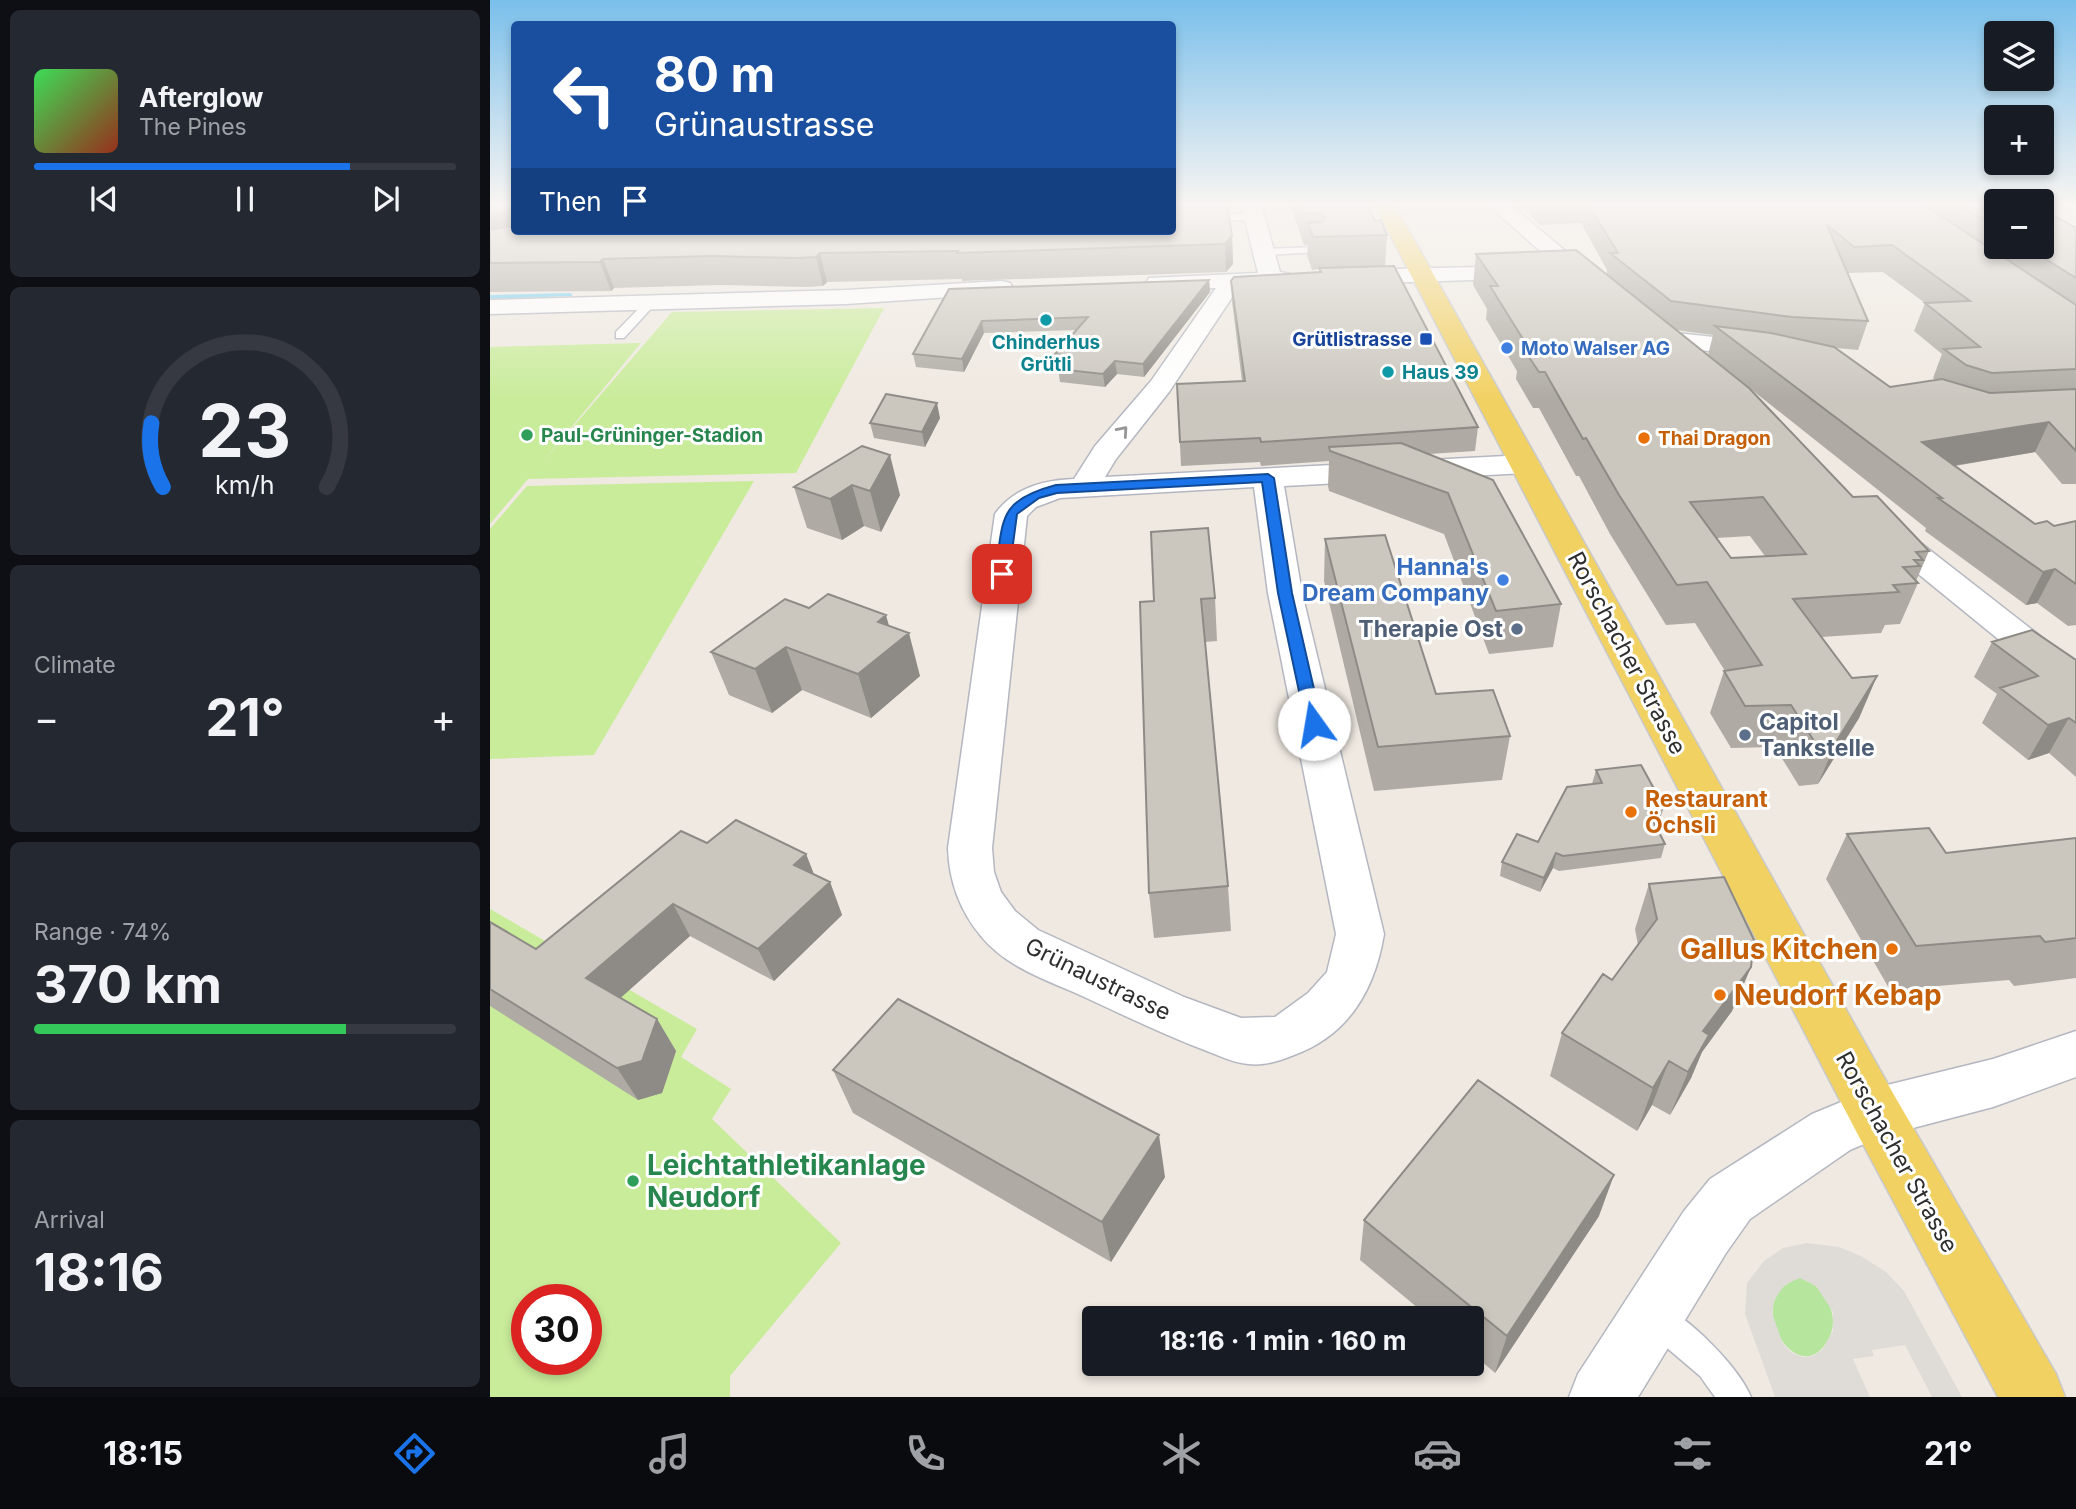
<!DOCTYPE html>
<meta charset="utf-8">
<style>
:root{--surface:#171b24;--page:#242831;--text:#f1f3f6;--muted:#9ea1a6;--line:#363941;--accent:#1a73e8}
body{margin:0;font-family:Inter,sans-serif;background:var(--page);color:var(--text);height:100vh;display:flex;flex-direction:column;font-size:26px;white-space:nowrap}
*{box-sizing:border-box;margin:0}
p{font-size:23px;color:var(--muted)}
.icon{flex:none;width:38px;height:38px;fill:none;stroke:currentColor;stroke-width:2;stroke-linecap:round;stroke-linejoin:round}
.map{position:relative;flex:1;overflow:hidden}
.side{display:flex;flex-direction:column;gap:10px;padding:10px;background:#0d0f14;width:490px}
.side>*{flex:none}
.top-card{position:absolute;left:21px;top:21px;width:665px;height:214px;border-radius:7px;box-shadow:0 4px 10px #0003;background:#1a4fa0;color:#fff;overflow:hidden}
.fabs{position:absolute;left:1494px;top:21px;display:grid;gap:14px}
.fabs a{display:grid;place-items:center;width:70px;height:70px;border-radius:7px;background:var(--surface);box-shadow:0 4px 10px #0003;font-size:35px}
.speed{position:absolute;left:21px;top:1284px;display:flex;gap:14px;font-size:35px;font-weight:700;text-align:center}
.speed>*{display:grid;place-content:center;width:91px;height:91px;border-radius:50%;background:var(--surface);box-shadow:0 4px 10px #0003;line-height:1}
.speed .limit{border:10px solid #d22;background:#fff;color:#111}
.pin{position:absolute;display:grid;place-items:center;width:60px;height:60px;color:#fff;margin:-30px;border-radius:14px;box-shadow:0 4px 10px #0006}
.me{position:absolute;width:77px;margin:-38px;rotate:347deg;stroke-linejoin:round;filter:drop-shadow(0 0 5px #0008)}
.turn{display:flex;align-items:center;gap:24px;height:147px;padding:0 28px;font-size:32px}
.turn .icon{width:91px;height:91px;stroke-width:2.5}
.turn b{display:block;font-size:49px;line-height:60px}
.then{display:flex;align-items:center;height:66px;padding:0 28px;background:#0003;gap:14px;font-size:26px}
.big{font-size:52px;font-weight:700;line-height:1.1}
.side .card{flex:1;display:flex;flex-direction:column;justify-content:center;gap:10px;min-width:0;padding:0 24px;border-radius:10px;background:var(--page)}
.side .dial{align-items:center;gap:0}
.dial svg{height:182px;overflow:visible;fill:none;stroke:var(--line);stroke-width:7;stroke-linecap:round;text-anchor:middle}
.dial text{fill:var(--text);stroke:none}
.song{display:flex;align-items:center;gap:21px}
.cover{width:84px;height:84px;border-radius:10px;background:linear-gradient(135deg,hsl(130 70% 55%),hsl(10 70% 35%))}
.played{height:7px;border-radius:4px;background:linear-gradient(90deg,var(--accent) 75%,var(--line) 75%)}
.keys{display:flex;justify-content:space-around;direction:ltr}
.heat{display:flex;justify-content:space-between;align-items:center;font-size:38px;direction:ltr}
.charge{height:10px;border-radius:5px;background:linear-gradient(90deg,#34c759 74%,var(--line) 0)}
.trip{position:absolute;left:592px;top:1306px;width:402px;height:70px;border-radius:7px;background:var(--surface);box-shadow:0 4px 10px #0003;font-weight:700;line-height:70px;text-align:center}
.tabs{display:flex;height:112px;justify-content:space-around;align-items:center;background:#090b0e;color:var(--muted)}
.tabs .icon{width:49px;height:49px}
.tabs .on{color:var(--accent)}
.tabs b{font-size:32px;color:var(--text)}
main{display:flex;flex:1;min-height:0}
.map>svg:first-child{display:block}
</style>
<main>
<section class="side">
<div class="card">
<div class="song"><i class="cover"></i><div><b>Afterglow</b><p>The Pines</p></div></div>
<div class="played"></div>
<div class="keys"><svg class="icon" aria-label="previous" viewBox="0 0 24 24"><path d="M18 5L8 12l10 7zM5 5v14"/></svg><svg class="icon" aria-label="pause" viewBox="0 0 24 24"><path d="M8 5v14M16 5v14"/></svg><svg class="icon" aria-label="next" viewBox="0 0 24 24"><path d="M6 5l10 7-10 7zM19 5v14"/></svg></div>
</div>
<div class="card dial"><svg viewBox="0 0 100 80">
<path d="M14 69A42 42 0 1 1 86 69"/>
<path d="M14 69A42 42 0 0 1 9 41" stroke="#1a73e8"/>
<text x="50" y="56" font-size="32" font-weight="700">23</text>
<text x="50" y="72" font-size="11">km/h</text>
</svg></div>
<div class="card"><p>Climate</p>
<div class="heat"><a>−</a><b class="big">21°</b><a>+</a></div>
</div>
<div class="card"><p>Range · 74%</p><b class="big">370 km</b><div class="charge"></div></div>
<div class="card"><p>Arrival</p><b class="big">18:16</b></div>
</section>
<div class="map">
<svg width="1586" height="1397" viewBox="0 0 1586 1397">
<rect width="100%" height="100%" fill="#efe9e1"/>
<!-- green -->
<path fill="#b6e59e" d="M1310 1278C1334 1284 1351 1315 1339 1338 1309 1397 1247 1296 1310 1278Z"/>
<!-- pitch -->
<path fill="#c9ec9a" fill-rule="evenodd" d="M394 308 306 473 38 479 0 524V347L151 343 51 464 182 312Z
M264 481 104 755 0 759V529L37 486Z
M0 909 207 1029 191 1057 241 1089 222 1119 351 1243 240 1376V1397H0ZM37 1300H96V1360H37Z"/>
<!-- plaza -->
<path fill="#dfdcd8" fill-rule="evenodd" d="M1317 1243 1349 1247 1371 1256 1396 1272 1414 1291 1472 1397H1442L1415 1345 1382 1350 1384 1356 1363 1359 1380 1397H1285L1255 1314 1257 1283 1274 1261 1293 1248ZM1310 1278 1326 1286 1343 1312V1331L1332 1350 1323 1356 1313 1357 1302 1353 1293 1344 1282 1313 1284 1301 1290 1291 1296 1284Z"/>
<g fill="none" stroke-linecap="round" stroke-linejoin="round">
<!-- stream -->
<path fill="#75cff0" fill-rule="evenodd" d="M80 293 82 294V296L0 299V295Z"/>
<defs>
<path id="lane" d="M682 214H765L770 217 765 220H682Z
M827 247 832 250 831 252 774 255 769 252 774 249Z
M157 300 167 302 134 338H126V332Z
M1167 1303C1198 1316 1248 1366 1261 1397H1225L1210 1376 1156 1330 1151 1319 1156 1308Z"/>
<path id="street" d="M751 204H771L790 272 800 274 803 279 800 284 749 287 679 392 626 459 615 477 1035 455 1045 458 1050 464 1045 470 1035 473 794 486 812 593 894 934C885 989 859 1035 804 1055 789 1061 774 1066 758 1064 744 1063 730 1056 717 1051 679 1037 642 1019 605 1002 567 983 519 971 491 936 470 911 459 881 458 848L505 514C523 488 554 480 584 479L605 446 661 381 726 288 667 290 659 288 656 283 659 278 768 273ZM764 487 778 593 846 934 837 972 818 993 785 1017 751 1018 694 997 548 930 525 911 511 892 504 872 502 848 537 516 546 507 570 498Z
M997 204H1019L1109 279 1112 284 1109 289H1093Z
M1037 266 1045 268 1048 273 1045 278 859 284 851 282 848 277 851 272 859 270Z
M512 281 520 283 523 288 520 293 356 304 0 314V300L356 290Z
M1167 331 1271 342 1280 345 1284 350 1280 355 1271 358 1158 343 1155 338 1158 333Z
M1394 520 1405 523 1586 664V695L1573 692 1383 537 1378 530 1383 523Z
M1385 1088 1404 1095 1412 1113 1404 1131 1360 1150 1260 1219 1236 1253 1148 1397H1079L1088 1374 1194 1211 1220 1179 1322 1114Z"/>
<path id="secondary" d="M1586 1031V1077L1503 1107 1385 1138 1366 1131 1358 1113 1366 1095 1385 1088 1503 1059Z"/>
<path id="primary" d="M884 204H904L1404 1095 1566 1374 1575 1397H1508L1366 1131Z"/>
</defs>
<!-- lane casing -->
<use href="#lane" stroke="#b4b7c1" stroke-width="3"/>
<!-- street casing -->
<use href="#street" stroke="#b4b7c1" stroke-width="3"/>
<!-- secondary casing -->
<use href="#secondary" stroke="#b4b7c1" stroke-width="3"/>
<!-- primary casing -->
<use href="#primary" stroke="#c9c9c9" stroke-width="3"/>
<!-- lane -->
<use href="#lane" fill="#fff" fill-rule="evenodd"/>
<!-- street -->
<use href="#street" fill="#fff" fill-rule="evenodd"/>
<!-- secondary -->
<use href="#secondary" fill="#fff" fill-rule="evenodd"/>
<!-- primary -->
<use href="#primary" fill="#f2d163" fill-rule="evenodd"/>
</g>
<!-- wall -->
<path fill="#afaba4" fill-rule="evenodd" d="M0 204 24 231 742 236 743 264 736 272 472 281V279L337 282 333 286 316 287 229 285 124 288 121 291 0 292Z
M800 204H877L885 221 897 235 895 266 988 427 985 451 939 454 1071 604 1063 647 999 654 954 534 839 491 838 486 839 461 771 466 770 462 691 466 687 384 752 381 742 302 741 281 829 272V269L822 270 817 255 818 245H814Z
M1030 204H1507V247H1552L1586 228V484H1572L1545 452 1465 466 1545 524 1564 526 1586 521V625L1578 626 1547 603 1536 605 1435 531 1436 528 1218 355 1223 335 1186 330 1363 497 1439 551 1426 581 1428 583 1410 624 1395 625 1391 633 1332 637 1362 678 1387 676 1369 718 1328 784 1309 786 1285 747 1241 748 1220 713 1234 671H1235L1205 623 1176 625 1120 534 1089 476H1086L1049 408H1043L1026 379 1027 371 996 319 997 309 983 285 986 254 1117 274V270L1091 223 1050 225ZM1393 272 1435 303 1424 331 1452 354 1443 378 1446 380 1400 387 1346 348 1368 350 1378 321 1357 273ZM1260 536 1275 556 1241 558 1227 538Z
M719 280 720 292 654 377 627 374 615 387 570 382 568 369 570 367H567L565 354 586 330 494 333 474 372 426 367 423 354 459 289Z
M450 418 435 447 384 438 380 423Z
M372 446 410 495 391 532 374 526 352 540 317 528 304 487Z
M835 539 946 694 1020 736 1012 780 884 791 834 581Z
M725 598 727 641 715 642 738 886 741 931 664 938 659 893 664 601Z
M319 608 399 626 430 676 381 718 312 690 282 713 239 695 221 652Z
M1502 642 1586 660V777L1559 753 1538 760 1492 723 1507 694 1484 677Z
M1106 770 1174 807 1169 822H1164L1175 844 1171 858 1069 871 1063 868 1050 892 1010 876 1012 862 1048 842 1102 784Z
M1357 834 1456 853 1586 838V978L1524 986 1519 980 1400 990 1336 879Z
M217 843 316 854 324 875 340 882 352 915 284 981 200 936 130 998 167 1019 186 1051 172 1093 148 1100 0 1006V922L46 949Z
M1159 884 1261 967 1242 1011 1212 1052 1201 1078 1180 1115 1162 1105 1147 1131 1060 1076 1072 1033 1122 980 1148 945 1145 929Z
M343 1070 675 1177 621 1262 363 1113Z
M1109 1216 1005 1373 982 1353V1318H940L870 1260 874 1220Z"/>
<!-- shaded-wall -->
<path fill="#8e8b86" d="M24 209V231L0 244V214Z
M742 236 743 264 736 272 735 244Z
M330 253 337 282 333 286 326 257Z
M113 259 124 288 121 291 110 262Z
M719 280 720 292 654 377 653 364Z
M492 321 494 333 474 372 472 359Z
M625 361 627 374 615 387 613 374Z
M447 403 450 418 435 447 432 432Z
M1559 422 1545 452 1419 473 1432 442Z
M400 455 410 495 391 532 380 491Z
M362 485 374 526 352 540 340 499Z
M1565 569 1547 603 1536 605 1553 572Z
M396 615 404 644 419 633 430 676 381 718 368 674 388 622Z
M296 647 312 690 282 713 265 669Z
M1387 676 1369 718 1328 784 1346 742Z
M1579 718 1559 753 1538 760 1558 725Z
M1066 853 1063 868 1050 892 1054 878Z
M316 854 329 887 304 865Z
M340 882 352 915 284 981 268 949Z
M183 904 200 936 117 1010 96 978Z
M1261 967 1242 1011 1212 1052 1201 1078 1180 1115 1199 1070 1213 1031Z
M167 1019 186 1051 172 1093 148 1100 127 1068Z
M1179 1061 1162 1105 1147 1131 1163 1088Z
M669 1135 675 1177 621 1262 612 1222Z
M1124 1175 1109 1216 1005 1373 1017 1336Z"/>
<!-- building -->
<path fill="#cbc7bf" stroke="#8e8b86" stroke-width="2" fill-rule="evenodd" d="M0 204H24V209L0 214Z
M682 204H737L742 236 735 244 467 253 468 251 330 253 326 257 308 258 220 256 113 259 110 262 0 263V230L24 226V231H682Z
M811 204H877L885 221 891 220 897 235 823 237 818 223 832 222 835 217 827 213H814Z
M1098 204H1433L1586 305V369L1502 373 1476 365 1454 349 1490 347 1435 303 1480 301 1402 245 1364 247 1337 225 1378 321 1302 317 1181 301 1120 253H1128Z
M1468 204H1507V228Z
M1552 209 1586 228V278L1536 247H1552Z
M1086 250 1259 388 1363 497 1387 496 1439 551 1426 552 1433 560H1424L1430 566 1413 567 1428 583 1403 585 1409 592 1303 599 1362 678 1387 676 1346 742 1326 744 1301 705 1255 706 1234 671 1272 665 1217 582 1187 585 1129 495 1096 438 1093 439 1055 372H1049L1030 344H1036L1000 286H1008L986 254ZM1273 497 1316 554 1241 558 1200 502Z
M904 266 988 427 771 442 770 438 690 442 687 384 755 381 741 281 744 277 831 272 829 268Z
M719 280 653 364 625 361 613 374 568 369 582 356 565 354 598 317 492 321 472 359 423 354 459 289Z
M1225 326 1281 333 1344 347 1400 387 1452 379 1500 393 1586 389V451L1559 422 1432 442 1545 524 1557 521 1564 526 1586 521V584L1565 569 1553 572 1448 498H1452Z
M396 394 447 403 432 432 380 423Z
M911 443 1003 480 1071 604 1006 611 958 493 840 451 839 447Z
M372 446 400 455 380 491 362 485 340 499 304 487Z
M718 528 725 598 711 599 738 886 659 893 650 602 664 601 661 532Z
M895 535 946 694 1003 690 1020 736 888 747 835 539Z
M338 594 396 615 388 622 419 633 368 674 296 647 265 669 221 652 295 599 319 608Z
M1542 630 1586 660V723L1579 718 1558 725 1510 688 1548 676 1502 642Z
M1151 765 1174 807 1157 809 1175 844 1073 856 1066 853 1054 878 1012 862 1027 834 1048 842 1077 787 1112 783 1106 770Z
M246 820 316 854 304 865 340 882 268 949 183 904 96 978 167 1019 152 1061 127 1068 0 989V922L46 949 191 831 217 843Z
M1439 828 1456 853 1586 838V938L1555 942 1550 936 1426 946 1357 834Z
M1234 877 1264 940 1261 967 1213 1031 1219 1035 1198 1072 1179 1061 1163 1088 1072 1033 1113 974 1122 980 1167 919 1159 884Z
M408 999 669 1135 612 1222 343 1070Z
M988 1080 1124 1175 1017 1336 874 1220Z"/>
<!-- one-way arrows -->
<defs><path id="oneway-chevron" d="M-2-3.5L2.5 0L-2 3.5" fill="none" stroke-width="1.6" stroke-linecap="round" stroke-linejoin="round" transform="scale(1.75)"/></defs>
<use stroke="#969696" href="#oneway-chevron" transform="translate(633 431) rotate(-49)"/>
<!-- sky -->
<linearGradient id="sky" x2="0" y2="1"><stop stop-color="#7abfeb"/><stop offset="0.51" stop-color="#f8f5f2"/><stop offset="1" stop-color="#f8f5f2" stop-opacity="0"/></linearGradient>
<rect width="1586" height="400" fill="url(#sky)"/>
<!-- route -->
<path fill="#1a73e8" stroke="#114b97" stroke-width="2" d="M778 474 784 478 802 593 832 724 830 728H818L816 724 788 593 772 482 567 493 549 498 527 514 519 574 512 578 505 574C514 520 506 501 566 485Z"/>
<!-- markers -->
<g fill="#0f9aa8" stroke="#fff" stroke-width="2.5">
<circle cx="556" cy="320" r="7"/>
<circle cx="898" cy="372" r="7"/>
</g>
<rect fill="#1a4fb4" stroke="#fff" stroke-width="2.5" x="929" y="332" width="14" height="14" rx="3.5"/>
<g fill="#3f7fe0" stroke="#fff" stroke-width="2.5">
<circle cx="1017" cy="348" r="7"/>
<circle cx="1013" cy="580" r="7"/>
</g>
<g fill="#2e9e5b" stroke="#fff" stroke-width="2.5">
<circle cx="37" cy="435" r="7"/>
<circle cx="143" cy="1181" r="7"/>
</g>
<g fill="#e8710a" stroke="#fff" stroke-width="2.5">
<circle cx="1154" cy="438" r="7"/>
<circle cx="1141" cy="812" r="7"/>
<circle cx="1402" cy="949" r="7"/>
<circle cx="1230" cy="995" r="7"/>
</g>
<g fill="#5c6f8a" stroke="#fff" stroke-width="2.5">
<circle cx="1027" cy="629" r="7"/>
<circle cx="1255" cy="735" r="7"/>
</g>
<g text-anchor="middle" stroke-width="6" stroke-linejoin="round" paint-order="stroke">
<!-- far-transit labels -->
<g font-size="19" font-weight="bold" fill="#164399" stroke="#fff" text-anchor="end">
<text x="922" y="346">Grütlistrasse</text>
</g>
<!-- far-culture labels -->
<g font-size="19" font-weight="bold" fill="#0d838f" stroke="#fff">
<text x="556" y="349">Chinderhus<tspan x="556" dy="22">Grütli</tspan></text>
<text x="912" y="379" text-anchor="start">Haus 39</text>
</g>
<!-- far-shop labels -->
<g font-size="19" font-weight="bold" fill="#366cbe" stroke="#fff" text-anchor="start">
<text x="1031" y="355">Moto Walser AG</text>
</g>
<!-- far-leisure labels -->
<g font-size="19" font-weight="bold" fill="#27864d" stroke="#fff" text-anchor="start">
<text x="51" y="442">Paul-Grüninger-Stadion</text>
</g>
<!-- far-food labels -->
<g font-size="19" font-weight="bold" fill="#c56008" stroke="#fff" text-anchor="start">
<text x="1168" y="445">Thai Dragon</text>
</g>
<!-- shop labels -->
<g font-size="23" font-weight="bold" fill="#366cbe" stroke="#fff" text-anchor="end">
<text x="999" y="575">Hanna's<tspan x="999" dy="26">Dream Company</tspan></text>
</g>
<!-- service labels -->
<g font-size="23" font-weight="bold" fill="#4e5e75" stroke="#fff" text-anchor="end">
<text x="1013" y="637">Therapie Ost</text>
<text x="1269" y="730" text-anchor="start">Capitol<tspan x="1269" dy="26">Tankstelle</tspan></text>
</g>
<!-- street labels -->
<g font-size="23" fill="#2e2e2e" stroke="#fff">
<text transform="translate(1137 653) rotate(62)" y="8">Rorschacher Strasse</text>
<text transform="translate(608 979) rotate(26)" y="8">Grünaustrasse</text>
<text transform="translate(1407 1152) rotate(61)" y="8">Rorschacher Strasse</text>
</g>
<!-- food labels -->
<g font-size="23" font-weight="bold" fill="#c56008" stroke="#fff" text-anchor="start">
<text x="1155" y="807">Restaurant<tspan x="1155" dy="26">Öchsli</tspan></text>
</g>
<!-- near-food labels -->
<g font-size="28" font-weight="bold" fill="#c56008" stroke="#fff" text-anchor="end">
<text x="1388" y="959">Gallus Kitchen</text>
<text x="1244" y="1005" text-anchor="start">Neudorf Kebap</text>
</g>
<!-- near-leisure labels -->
<g font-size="28" font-weight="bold" fill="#27864d" stroke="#fff" text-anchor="start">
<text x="157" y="1175">Leichtathletikanlage<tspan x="157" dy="32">Neudorf</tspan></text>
</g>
</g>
</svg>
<div class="fabs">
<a><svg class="icon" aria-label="layers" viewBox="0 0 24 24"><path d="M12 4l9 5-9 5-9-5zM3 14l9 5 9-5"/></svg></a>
<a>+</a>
<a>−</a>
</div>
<div class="speed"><div class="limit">30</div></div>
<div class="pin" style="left:512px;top:574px;background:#d93025"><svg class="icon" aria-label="arrive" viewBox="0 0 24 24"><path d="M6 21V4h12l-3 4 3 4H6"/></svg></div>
<svg class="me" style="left:824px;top:724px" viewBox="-20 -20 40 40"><circle r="19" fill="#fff"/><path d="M0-13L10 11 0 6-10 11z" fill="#1a73e8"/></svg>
<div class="trip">18:16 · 1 min · 160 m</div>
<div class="top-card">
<div class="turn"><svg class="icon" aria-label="left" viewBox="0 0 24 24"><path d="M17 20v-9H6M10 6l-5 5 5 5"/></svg><div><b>80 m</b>Grünaustrasse</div></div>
<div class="then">Then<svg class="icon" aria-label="arrive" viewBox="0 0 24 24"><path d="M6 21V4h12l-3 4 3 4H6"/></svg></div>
</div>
</div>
</main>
<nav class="tabs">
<b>18:15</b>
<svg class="icon on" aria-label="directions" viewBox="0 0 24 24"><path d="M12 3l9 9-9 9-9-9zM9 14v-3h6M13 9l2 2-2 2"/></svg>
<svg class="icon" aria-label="music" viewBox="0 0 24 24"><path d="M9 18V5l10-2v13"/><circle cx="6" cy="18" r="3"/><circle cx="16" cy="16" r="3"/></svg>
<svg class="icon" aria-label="phone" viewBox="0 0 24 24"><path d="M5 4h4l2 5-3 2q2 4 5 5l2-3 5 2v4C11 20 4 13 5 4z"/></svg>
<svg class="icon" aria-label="climate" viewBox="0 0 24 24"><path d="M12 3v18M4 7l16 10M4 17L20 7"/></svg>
<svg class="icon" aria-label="car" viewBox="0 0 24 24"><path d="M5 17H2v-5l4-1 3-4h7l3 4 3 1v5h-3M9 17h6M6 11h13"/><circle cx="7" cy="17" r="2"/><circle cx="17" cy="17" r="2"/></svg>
<svg class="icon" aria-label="filters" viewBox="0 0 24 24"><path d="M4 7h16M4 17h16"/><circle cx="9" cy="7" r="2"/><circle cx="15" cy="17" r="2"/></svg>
<b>21°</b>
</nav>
